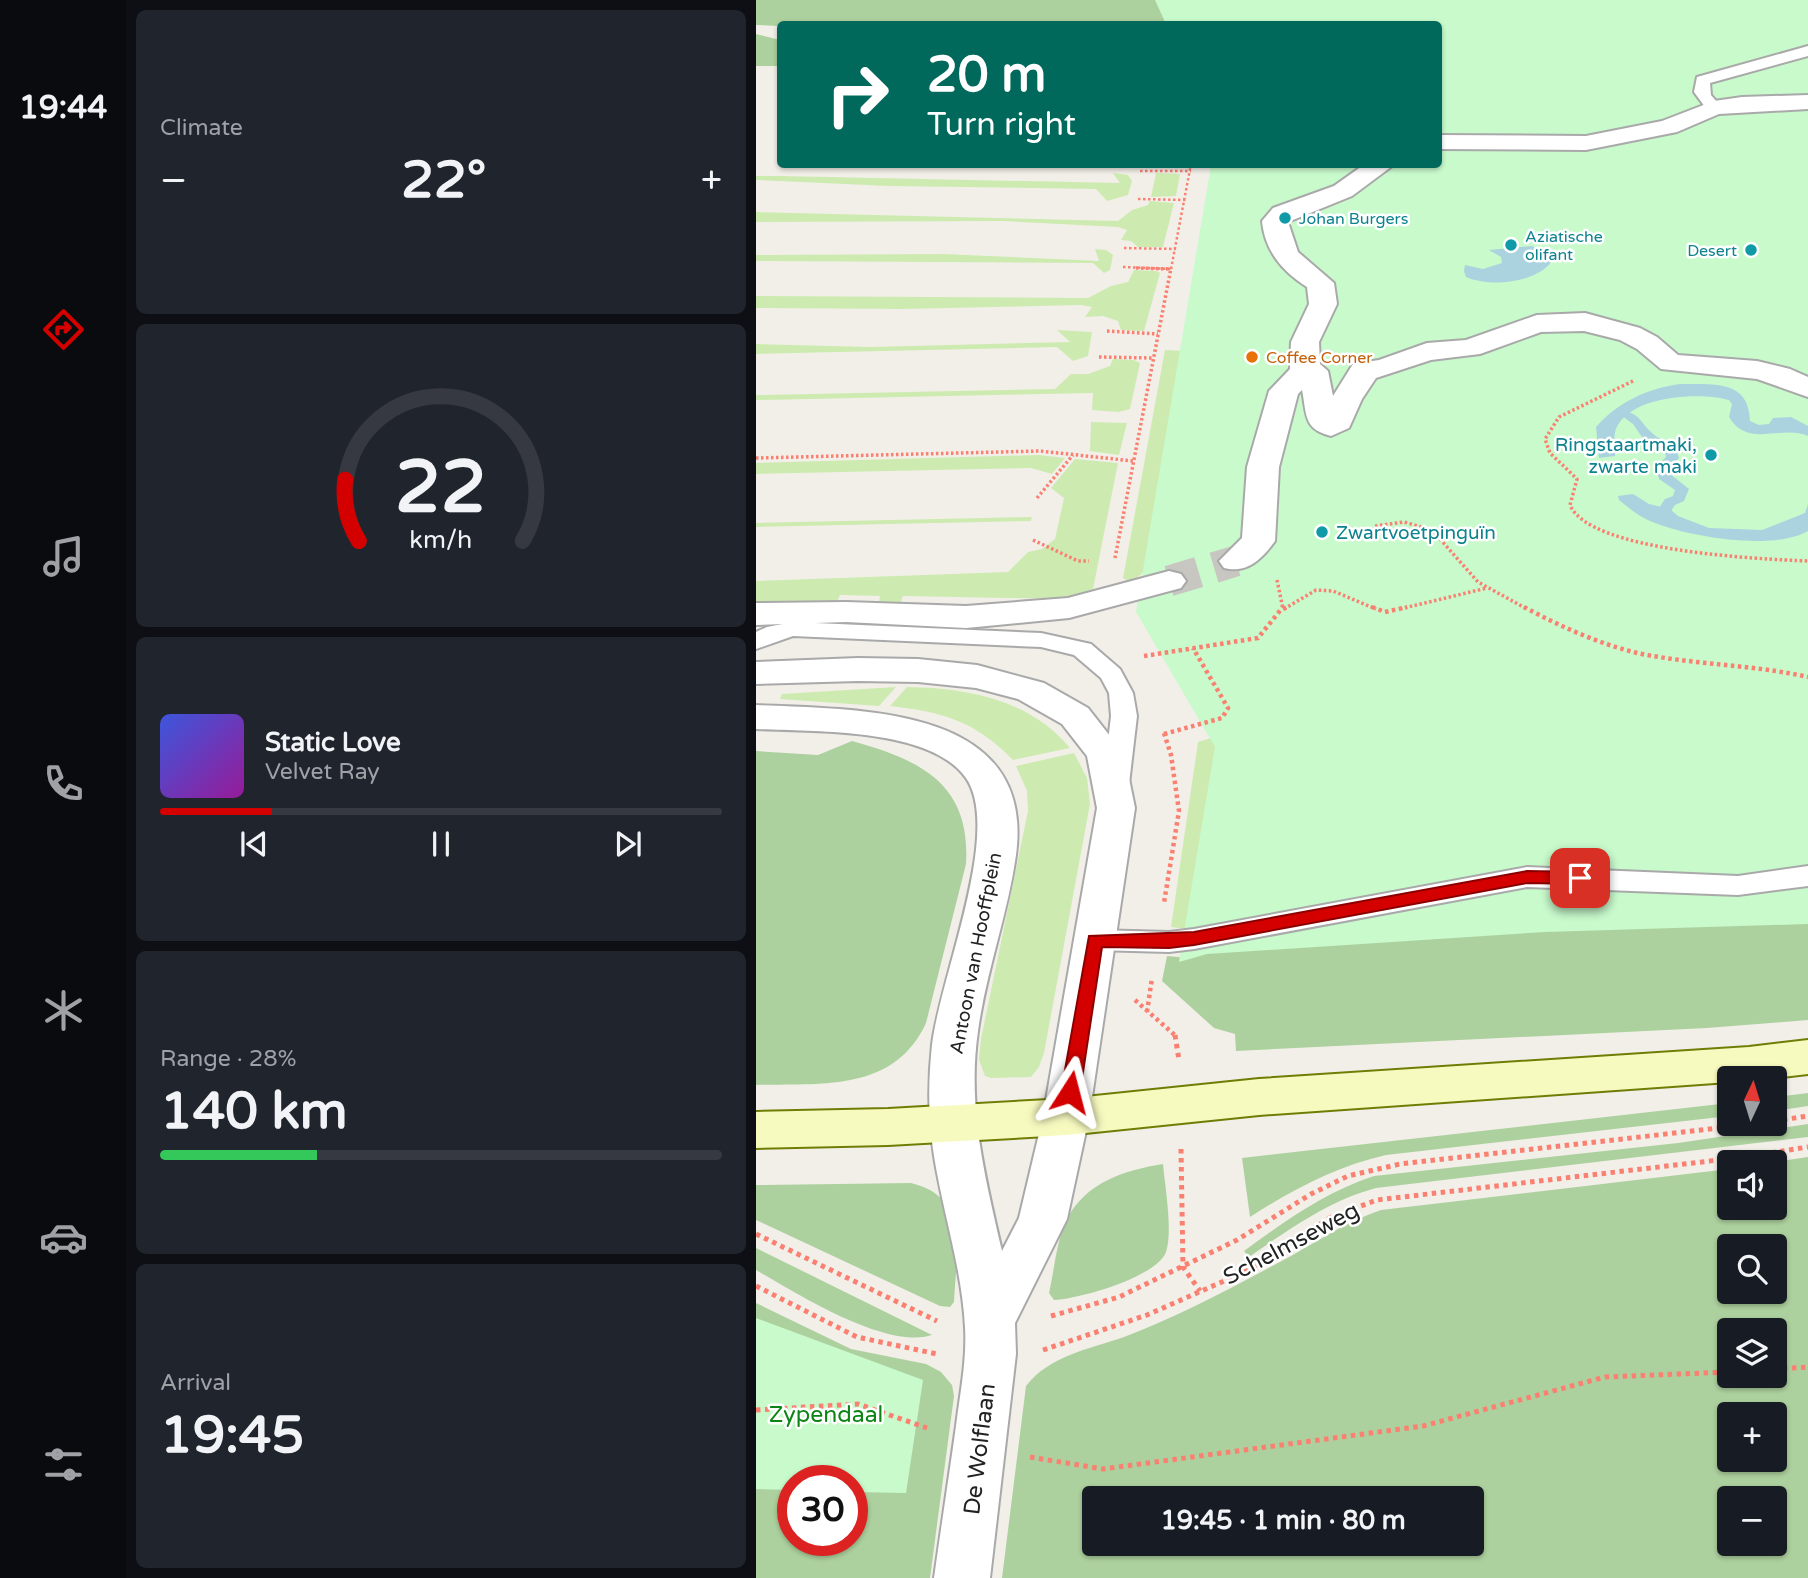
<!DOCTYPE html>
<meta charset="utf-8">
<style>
:root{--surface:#171b24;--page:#20242c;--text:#f1f3f6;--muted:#9ea1a6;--line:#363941;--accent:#d40000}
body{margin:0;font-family:"Varela Round",sans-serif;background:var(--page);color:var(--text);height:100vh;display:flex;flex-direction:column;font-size:26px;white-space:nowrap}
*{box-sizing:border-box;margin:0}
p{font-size:23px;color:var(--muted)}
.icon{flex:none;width:38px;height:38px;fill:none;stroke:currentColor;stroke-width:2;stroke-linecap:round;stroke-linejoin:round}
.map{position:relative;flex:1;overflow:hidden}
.panel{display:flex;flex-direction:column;gap:10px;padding:10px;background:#0d0f14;width:630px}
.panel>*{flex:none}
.hud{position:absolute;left:21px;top:21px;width:665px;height:147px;border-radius:7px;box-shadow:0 2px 5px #0004;background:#00695c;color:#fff;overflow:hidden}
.needle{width:46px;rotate:4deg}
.fabs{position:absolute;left:961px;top:1066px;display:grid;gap:14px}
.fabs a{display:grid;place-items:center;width:70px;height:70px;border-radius:7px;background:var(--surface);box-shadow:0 2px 5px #0004;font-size:35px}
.speed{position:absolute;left:21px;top:1465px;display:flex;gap:14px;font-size:35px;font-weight:700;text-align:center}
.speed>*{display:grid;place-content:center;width:91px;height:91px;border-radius:50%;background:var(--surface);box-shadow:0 2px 5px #0004;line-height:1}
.speed .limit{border:10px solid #d22;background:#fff;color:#111}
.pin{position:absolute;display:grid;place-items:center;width:60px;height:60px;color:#fff;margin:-30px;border-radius:14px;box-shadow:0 4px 10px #0006}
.me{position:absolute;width:77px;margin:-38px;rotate:9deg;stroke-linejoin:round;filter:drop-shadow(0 0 5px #0008)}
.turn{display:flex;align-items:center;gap:24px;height:147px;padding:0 35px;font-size:32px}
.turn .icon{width:91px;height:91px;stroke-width:2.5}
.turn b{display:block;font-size:49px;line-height:60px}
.big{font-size:52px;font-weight:700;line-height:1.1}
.panel .widget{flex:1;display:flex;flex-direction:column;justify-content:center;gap:10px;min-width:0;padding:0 24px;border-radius:10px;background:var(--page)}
.panel .dial{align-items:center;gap:0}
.dial svg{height:182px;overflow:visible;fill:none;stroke:var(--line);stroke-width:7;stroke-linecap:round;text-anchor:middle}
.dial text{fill:var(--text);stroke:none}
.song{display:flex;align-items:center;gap:21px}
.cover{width:84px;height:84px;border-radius:10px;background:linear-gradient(135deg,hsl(230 70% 55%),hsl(300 70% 35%))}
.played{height:7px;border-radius:4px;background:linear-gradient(90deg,var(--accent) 20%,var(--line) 20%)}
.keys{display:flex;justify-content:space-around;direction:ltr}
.heat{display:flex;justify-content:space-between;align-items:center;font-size:38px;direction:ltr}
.charge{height:10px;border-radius:5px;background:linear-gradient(90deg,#34c759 28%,var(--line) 0)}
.trip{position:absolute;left:326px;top:1486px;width:402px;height:70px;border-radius:7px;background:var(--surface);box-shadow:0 2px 5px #0004;font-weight:700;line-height:70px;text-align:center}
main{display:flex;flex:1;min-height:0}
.dock{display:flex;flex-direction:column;width:126px;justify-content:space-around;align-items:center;background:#090b0e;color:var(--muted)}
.dock .icon{width:49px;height:49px}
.dock .on{color:var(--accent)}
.dock b{font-size:32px;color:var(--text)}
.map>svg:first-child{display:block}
</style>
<main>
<nav class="dock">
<b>19:44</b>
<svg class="icon on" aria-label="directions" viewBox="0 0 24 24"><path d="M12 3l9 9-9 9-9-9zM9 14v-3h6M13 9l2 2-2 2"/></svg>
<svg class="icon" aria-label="music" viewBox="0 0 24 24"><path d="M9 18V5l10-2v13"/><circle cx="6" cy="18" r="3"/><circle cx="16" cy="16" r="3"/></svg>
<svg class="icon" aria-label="phone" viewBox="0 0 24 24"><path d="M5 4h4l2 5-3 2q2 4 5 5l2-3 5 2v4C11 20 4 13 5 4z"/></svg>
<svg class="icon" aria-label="climate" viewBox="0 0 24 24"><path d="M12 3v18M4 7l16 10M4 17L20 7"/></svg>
<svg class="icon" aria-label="car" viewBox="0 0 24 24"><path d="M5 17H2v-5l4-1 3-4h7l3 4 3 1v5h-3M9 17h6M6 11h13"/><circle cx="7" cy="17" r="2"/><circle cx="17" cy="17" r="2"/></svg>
<svg class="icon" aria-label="filters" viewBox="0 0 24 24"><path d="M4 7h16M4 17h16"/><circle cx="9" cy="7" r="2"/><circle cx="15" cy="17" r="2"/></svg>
</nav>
<section class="panel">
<div class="widget"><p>Climate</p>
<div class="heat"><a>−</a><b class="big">22°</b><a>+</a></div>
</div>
<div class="widget dial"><svg viewBox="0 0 100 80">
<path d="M14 69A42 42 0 1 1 86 69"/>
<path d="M14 69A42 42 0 0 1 8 42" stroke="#d40000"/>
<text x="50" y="56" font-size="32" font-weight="700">22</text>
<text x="50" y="72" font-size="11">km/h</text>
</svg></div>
<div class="widget">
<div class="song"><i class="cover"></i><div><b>Static Love</b><p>Velvet Ray</p></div></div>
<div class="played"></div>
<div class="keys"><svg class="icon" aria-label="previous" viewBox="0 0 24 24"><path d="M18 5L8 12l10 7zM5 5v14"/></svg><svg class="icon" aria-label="pause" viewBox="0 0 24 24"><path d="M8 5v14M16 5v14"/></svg><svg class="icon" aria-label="next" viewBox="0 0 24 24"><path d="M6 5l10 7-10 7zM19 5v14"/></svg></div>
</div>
<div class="widget"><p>Range · 28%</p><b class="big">140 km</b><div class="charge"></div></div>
<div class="widget"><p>Arrival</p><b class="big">19:45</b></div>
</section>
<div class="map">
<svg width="1052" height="1578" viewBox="0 0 1052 1578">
<rect width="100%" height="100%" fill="#f2efe9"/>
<!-- grass -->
<path fill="#cdebb0" d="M357 173 372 175 376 181 372 195 351 201 340 189 133 186 0 180V176H25L364 183Z
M400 173 424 174 420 196 395 197Z
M394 201 418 203 407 247H382L375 241 365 240 371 230 362 227 248 221 0 222V212L362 221 376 210 392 205Z
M339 249 350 250 357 255 354 270 348 273 337 263 0 261V255L187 254 343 261Z
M378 270 400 271 404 273 388 331 365 330 362 321 347 316 329 317 336 307 325 305 146 309 0 308V296L332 298 355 286 372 282Z
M301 330 336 332 332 356 317 361 301 347 0 354V344L114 347 314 342Z
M409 350 428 351V533L381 578 372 581 367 578Z
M357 359 378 360 384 363 374 409 363 412 336 410 337 393 0 400V395L299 389 315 374H332L354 366Z
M335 422 371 423 363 455 334 451Z
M283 455 309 458 296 474 275 468 0 474V463Z
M319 459 362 463 337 589 307 599 147 596 144 604 123 603 124 596 84 595 81 602 0 606V581L252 572 272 552 286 549 299 539 308 498 295 488Z
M276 517 275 521 0 527V523Z
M140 687 123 706 24 699 26 694Z
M151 687C211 688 273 699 314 748L257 760C219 721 187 712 134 706Z
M531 715 431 929 415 927 442 742Z
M318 753 331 778 334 804 288 1053 283 1067 275 1077 235 1078 229 1076 223 1060 225 1039 272 811 271 791 260 766Z"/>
<!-- forest -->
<path fill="#add19e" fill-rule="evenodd" d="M0 0H420L428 24 24 26 0 25Z
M0 34 24 40 22 66H0Z
M96 741C164 760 215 783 210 864L170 1023C138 1093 64 1083 0 1085V751L62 755Z
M1052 885V1020L951 1028 480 1051 479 1034 458 1028 406 981 411 956 433 958 442 951Z
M1052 1093V1106L1019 1111V1097Z
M973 1103V1116L630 1155C581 1166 536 1190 494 1217L486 1158Z
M1052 1124V1137L620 1188C572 1201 534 1229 493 1257L488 1251C529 1221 569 1192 618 1176L922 1143Z
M1052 1157V1578H246L270 1386C293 1356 333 1349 368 1337 422 1317 485 1283 535 1256 565 1239 592 1221 625 1210L973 1169V1208H1018L1019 1162ZM973 1246H1018V1292H973ZM973 1330H1018V1376H973ZM973 1414H1018V1460H973ZM338 1498H716V1544H338ZM973 1498H1018V1544H973Z
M407 1164C409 1187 417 1231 410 1252 401 1277 323 1299 298 1300L293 1293C298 1272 301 1237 311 1219 330 1182 369 1170 407 1164Z
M155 1183C215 1197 200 1254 198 1302L194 1307 184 1306 0 1220V1185Z
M0 1248 176 1335C130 1350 40 1293 0 1270Z
M0 1303 95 1349 170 1364 185 1372 196 1385 198 1396 174 1578H0ZM37 1480H96V1540H37Z"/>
<!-- park -->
<path fill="#c8facc" d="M399 0H1052V924L789 932 451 954 423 962 459 747 380 612 455 165 682 164V24H410Z
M0 1318 167 1380 150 1493 96 1492V1480H37V1490L0 1489Z"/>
<!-- water -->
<path fill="#aad3df" d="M775 246 797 252 798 258C784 283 735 288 710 277L708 271 709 265 727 269 746 263 745 257 733 250Z
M925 384C959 384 993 380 994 421L1003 425 1013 424 1017 418 1035 417 1052 426V436C1026 424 992 449 973 417L976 404 973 400C944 392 874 395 860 429 857 437 859 448 859 456L843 458 840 427C862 402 892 388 925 384Z
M877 494 893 504 914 509 922 516 953 528 1006 530 1049 513 1052 504V531C1017 551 935 537 899 523 885 518 874 509 863 500L862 496Z"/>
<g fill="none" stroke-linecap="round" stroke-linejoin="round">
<!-- stream -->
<path fill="#aad3df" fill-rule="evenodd" d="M872 412C885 416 885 423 894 431 905 443 918 440 923 458L913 468 914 474 933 489 928 501 919 505 915 511H905L903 508 909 499 917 496 919 490 903 479 900 467 910 457 909 451 886 437 877 424 866 416Z"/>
<!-- pedestrian-tunnel -->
<path stroke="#c8c6c1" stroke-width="31" stroke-dasharray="31 16" stroke-linecap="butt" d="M413 581 480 561"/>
<defs>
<path id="service" d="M1052 46V56L954 83 955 95 966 108 964 111H952L938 92 941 77Z
M37 622 285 633 335 644 364 669 377 693 381 716 373 784 369 790 360 793 351 790 347 784 355 716 353 693 345 678 318 655 285 647 37 636 0 649V632L11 627Z
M1052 866V886L982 895 771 887 438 949 413 952 339 950 329 947 325 940 329 933 339 930 413 932 438 929 771 867 982 876Z"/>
<path id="pedestrian" d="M1052 95V109L963 114 921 132 830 150 682 149V135L830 136 906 121 958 101 986 97Z
M609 164H639L596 196 532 222 542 252 578 283 581 304 563 342 564 364 572 371 577 396 597 364 623 360 671 343 710 340 781 315 829 313 884 328 901 337 922 355 1001 361 1034 369 1052 377V397L1001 379 905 369 881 349 864 340 828 331 785 332 724 354 675 360 620 378 606 399 593 428 575 436C547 429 551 415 546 390L542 394 523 467 519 541C506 559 491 574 468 568L463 561 486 538 491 467 513 391 534 369 535 342 553 304 551 287C526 271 509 251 506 221L517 208 578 186Z
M413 571 425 574 430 581 425 588 313 618 210 628 90 622 0 625V603L90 602 210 606 312 598Z"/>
<path id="minor" d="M102 658 162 659 221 665 288 683 332 708 368 754 379 808 333 1117 311 1219 259 1323 260 1354 234 1578H178C185 1527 193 1477 200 1426 204 1393 211 1360 209 1327 206 1269 187 1213 178 1156 172 1119 172 1082 176 1045 183 980 247 831 210 778 174 727 57 732 0 729V705C102 710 280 704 260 855 252 914 230 971 222 1031 211 1107 229 1177 246 1251L263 1218 287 1117 341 808 331 756 306 724 262 699 220 688 162 682 102 681 0 684V662Z"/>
<path id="secondary" d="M1052 1040V1074L1018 1078H973V1082L503 1115 310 1135 132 1145 0 1148V1112L132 1109 310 1099 503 1079 993 1047Z"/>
</defs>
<!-- service casing -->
<use href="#service" stroke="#a9a9a9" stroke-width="4"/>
<!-- pedestrian casing -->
<use href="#pedestrian" stroke="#a9a9a9" stroke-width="4"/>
<!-- minor casing -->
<use href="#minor" stroke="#a9a9a9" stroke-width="4"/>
<!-- secondary casing -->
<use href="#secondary" stroke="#707d05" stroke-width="4"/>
<!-- path-far3 -->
<path stroke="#fa8072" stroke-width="2.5" stroke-dasharray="2.5 2.5" stroke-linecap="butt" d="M384 171H435
M382 199 430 200
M368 248 420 249
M367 267 415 269
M415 269 435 164"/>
<!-- path-far2 -->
<path stroke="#fa8072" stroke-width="3.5" stroke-dasharray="2.5 2.5" stroke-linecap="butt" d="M380 268 415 269
M351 331 402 334
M343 357 397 358
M877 381 803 417 789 439 794 453 821 479 814 505C834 552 1004 559 1052 561
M0 458 284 451 377 461
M281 498 317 455
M619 526 648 522 676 530 722 582 771 609
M277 540 322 561H333
M359 558 415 268
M521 580 527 609
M528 609 560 590 577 591 620 609
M644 609 731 588"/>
<!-- path-far1 -->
<path stroke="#fa8072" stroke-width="4.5" stroke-dasharray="3.5 3.5" stroke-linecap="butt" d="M616 607 629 612 651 607
M768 607C807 628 858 651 903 657 953 665 1003 666 1052 677
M527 609 531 607
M388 656 502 638 527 607
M408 733 415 755 423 811 408 903
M408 734 466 718 472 708 437 648
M379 1000 421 1037
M391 1012 396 978"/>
<!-- path -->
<path stroke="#fa8072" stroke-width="5" stroke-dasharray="4.5 4.5" stroke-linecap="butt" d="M419 1035 423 1060
M1018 1121 1052 1116
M425 1149 427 1267 444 1291
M0 1234 181 1321
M0 1286 101 1337 181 1354
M295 1316 363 1297 481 1240 555 1194 592 1176 644 1164 999 1124
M287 1350 391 1315 493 1270 575 1217 621 1200 988 1157 1052 1147
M1018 1369 1052 1367
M0 1410 102 1404 171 1428
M274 1457 347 1469 667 1426 849 1377 973 1372"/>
<!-- service -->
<use href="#service" fill="#fff" fill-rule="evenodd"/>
<!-- pedestrian -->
<use href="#pedestrian" fill="#fff" fill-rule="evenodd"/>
<!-- minor -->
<use href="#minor" fill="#fff" fill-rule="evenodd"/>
<!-- secondary -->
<use href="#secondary" fill="#f7fabf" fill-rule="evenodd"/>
</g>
<!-- route -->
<path fill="#d40000" stroke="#8a0000" stroke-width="2" d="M771 871 824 872 832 878 824 884 771 883 438 945 413 948 346 947 324 1092 321 1097 314 1099 308 1097 305 1092 333 936 438 932Z"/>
<!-- markers -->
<g fill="#0f9aa8" stroke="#fff" stroke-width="2.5">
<circle cx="529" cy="218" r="7"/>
<circle cx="755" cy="245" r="7"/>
<circle cx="995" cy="250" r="7"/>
<circle cx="955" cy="455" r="7"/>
<circle cx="566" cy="532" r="7"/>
</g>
<circle fill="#e8710a" stroke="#fff" stroke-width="2.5" cx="496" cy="357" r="7"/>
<g text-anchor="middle" stroke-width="5" stroke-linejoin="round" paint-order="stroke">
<!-- far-culture labels -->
<g font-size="16" fill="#0d838f" stroke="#fff" text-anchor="start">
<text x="543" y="224">Johan Burgers</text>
<text x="769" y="242">Aziatische<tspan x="769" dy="18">olifant</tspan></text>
<text x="981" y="256" text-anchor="end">Desert</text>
</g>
<!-- far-food labels -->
<g font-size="16" fill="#c56008" stroke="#fff" text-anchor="start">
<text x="510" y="363">Coffee Corner</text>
</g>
<!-- culture labels -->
<g font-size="19" fill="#0d838f" stroke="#fff" text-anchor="end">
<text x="941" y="451">Ringstaartmaki,<tspan x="941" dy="22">zwarte maki</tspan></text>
<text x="580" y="539" text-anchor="start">Zwartvoetpinguïn</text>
</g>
<!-- street labels -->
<g font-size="19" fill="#222" stroke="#fff">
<text transform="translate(219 953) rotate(-79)" y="7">Antoon van Hooffplein</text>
</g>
<!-- near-street labels -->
<g font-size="23" fill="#222" stroke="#fff">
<text transform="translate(535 1243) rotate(-28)" y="8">Schelmseweg</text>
<text transform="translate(223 1449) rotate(-83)" y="8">De Wolflaan</text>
</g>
<!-- near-park labels -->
<g font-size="23" fill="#0c8416" stroke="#fff">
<text x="70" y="1422">Zypendaal</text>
</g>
</g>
</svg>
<div class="fabs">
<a><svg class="needle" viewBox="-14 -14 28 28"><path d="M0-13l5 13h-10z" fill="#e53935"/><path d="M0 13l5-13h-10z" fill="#9ea1a6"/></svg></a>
<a><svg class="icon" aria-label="sound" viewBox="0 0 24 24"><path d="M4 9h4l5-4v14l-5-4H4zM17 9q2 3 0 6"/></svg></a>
<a><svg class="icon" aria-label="search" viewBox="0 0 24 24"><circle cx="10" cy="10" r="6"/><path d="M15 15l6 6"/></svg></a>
<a><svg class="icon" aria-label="layers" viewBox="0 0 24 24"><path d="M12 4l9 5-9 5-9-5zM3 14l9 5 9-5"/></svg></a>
<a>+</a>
<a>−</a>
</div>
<div class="speed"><div class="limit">30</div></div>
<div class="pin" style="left:824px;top:878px;background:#d93025"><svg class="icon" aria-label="arrive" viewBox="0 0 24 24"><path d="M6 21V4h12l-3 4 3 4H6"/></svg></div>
<svg class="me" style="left:314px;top:1092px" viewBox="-20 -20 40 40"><path d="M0-17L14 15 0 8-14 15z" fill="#d40000" stroke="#fff" stroke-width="4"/></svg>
<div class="trip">19:45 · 1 min · 80 m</div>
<div class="hud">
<div class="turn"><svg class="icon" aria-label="right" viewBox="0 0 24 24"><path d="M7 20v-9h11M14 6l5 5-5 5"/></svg><div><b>20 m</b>Turn right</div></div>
</div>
</div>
</main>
